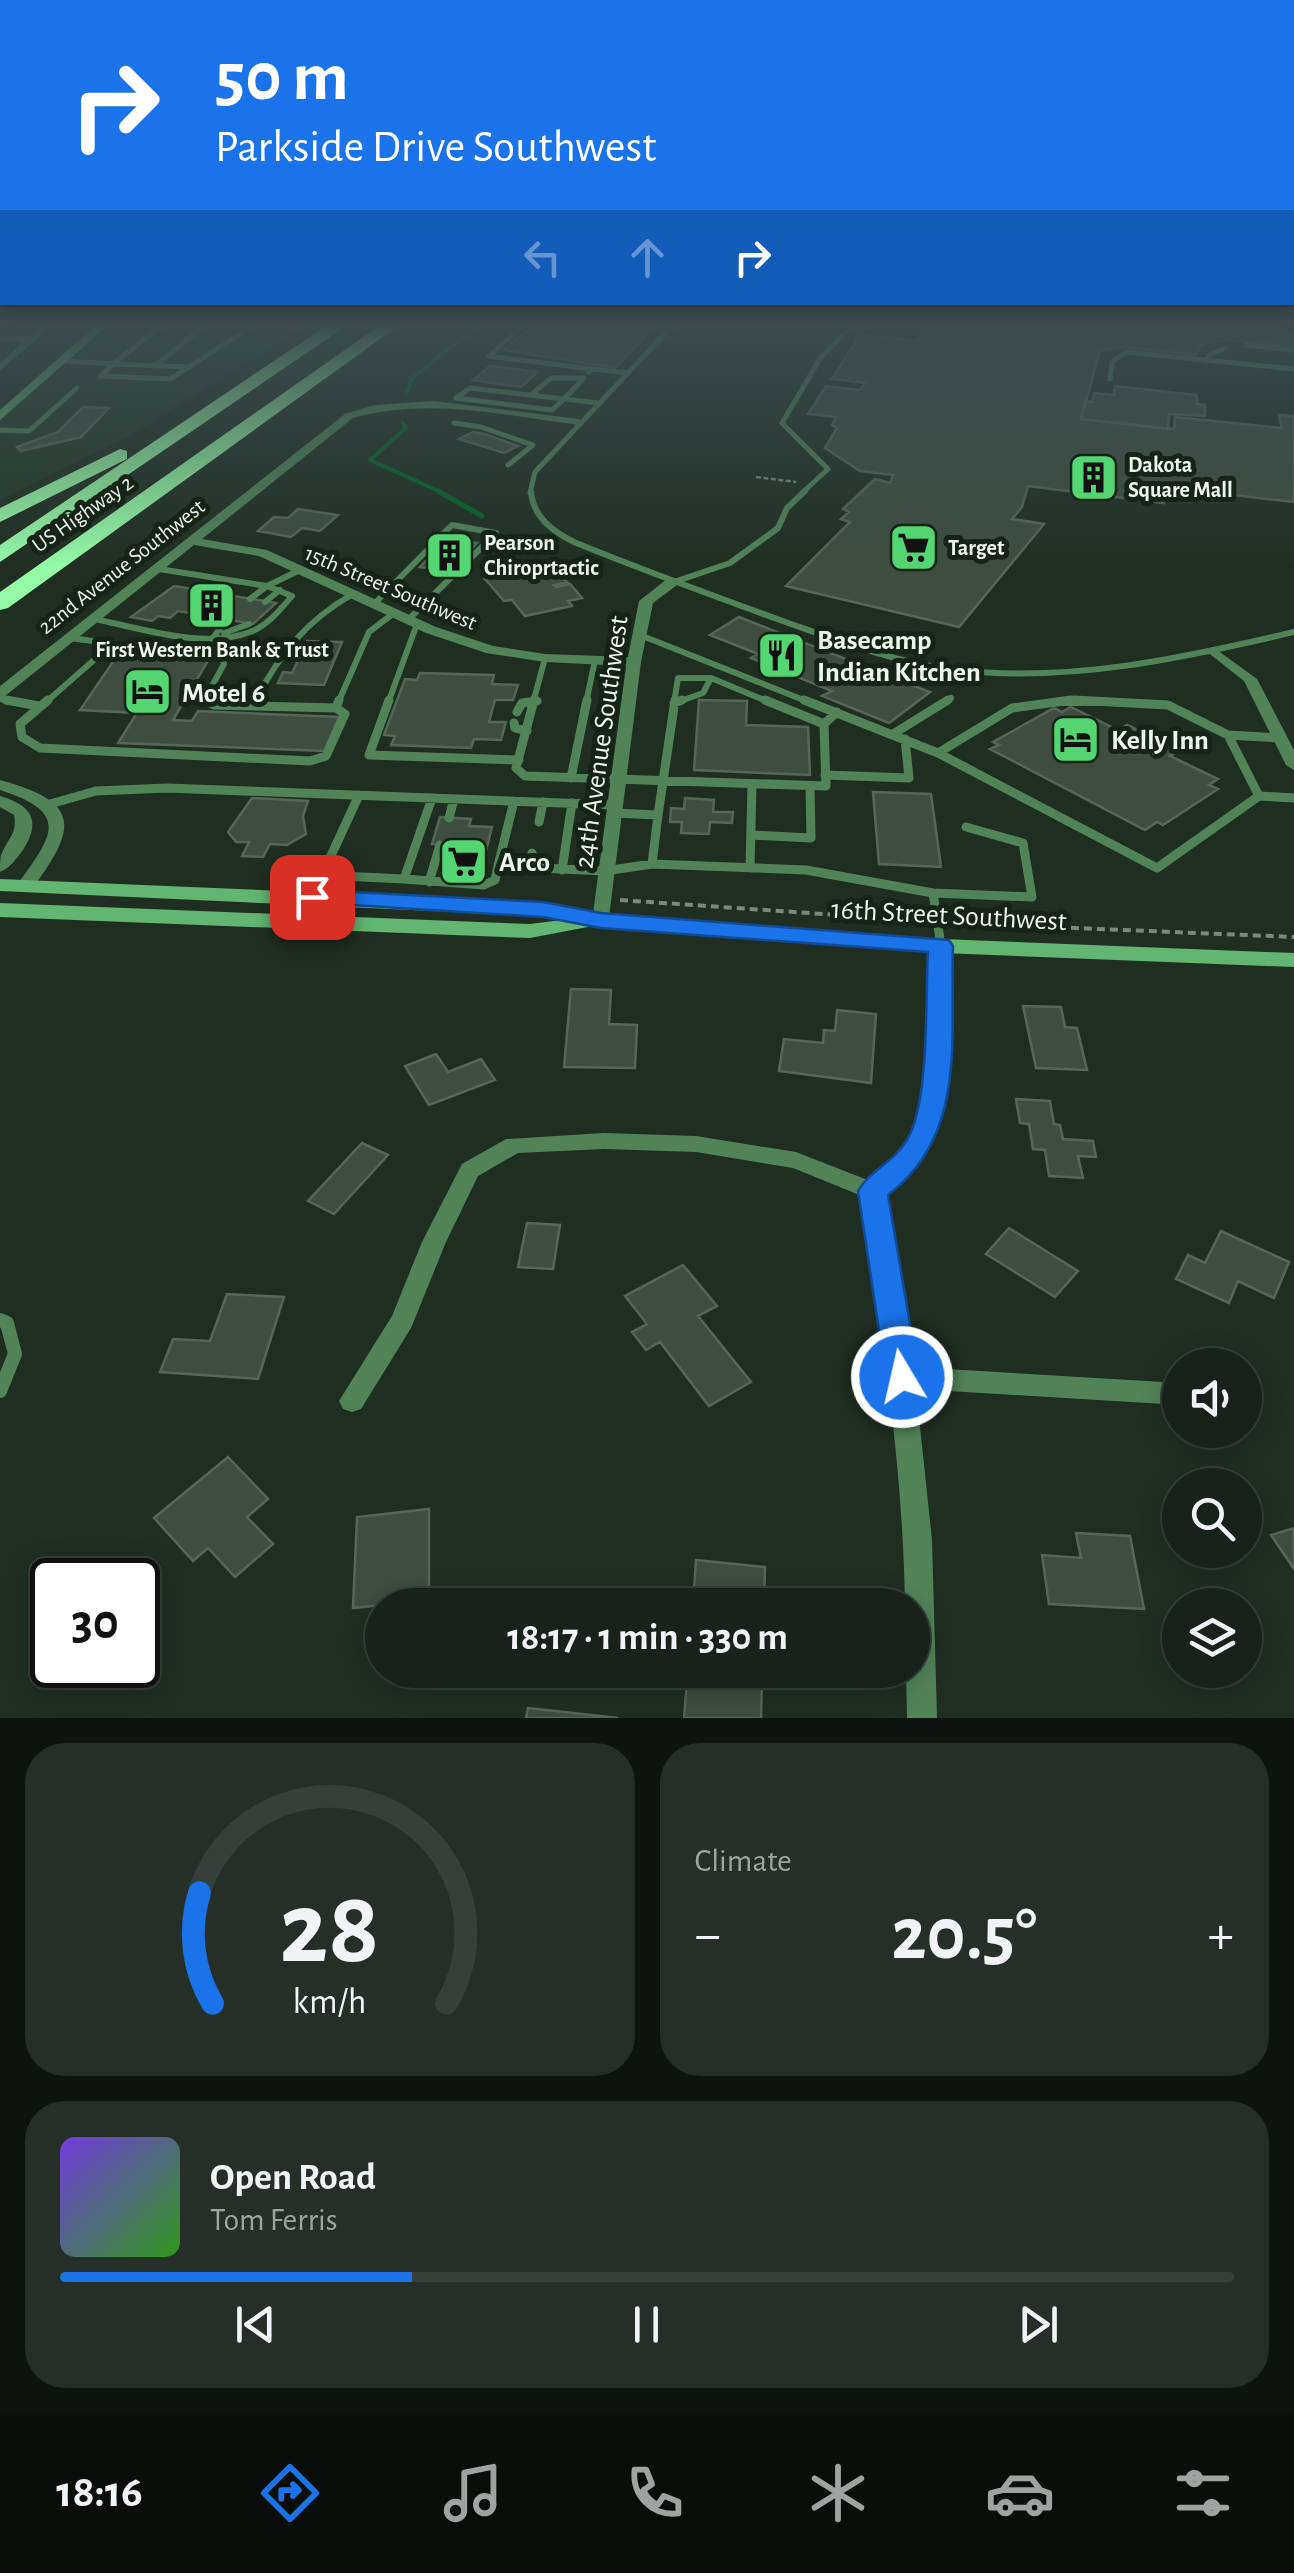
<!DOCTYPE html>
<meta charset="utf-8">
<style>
:root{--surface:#18221a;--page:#252f27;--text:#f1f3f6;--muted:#9fa4a2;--line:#363f39;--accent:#1a73e8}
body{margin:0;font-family:"Alegreya Sans",sans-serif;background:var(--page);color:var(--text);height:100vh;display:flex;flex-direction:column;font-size:38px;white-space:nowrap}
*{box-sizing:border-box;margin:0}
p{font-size:32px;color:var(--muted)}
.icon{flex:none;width:55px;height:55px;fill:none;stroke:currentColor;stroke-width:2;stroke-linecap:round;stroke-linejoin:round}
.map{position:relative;height:1718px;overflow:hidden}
.details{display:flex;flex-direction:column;gap:25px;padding:25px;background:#0d130e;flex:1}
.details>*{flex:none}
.top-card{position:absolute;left:0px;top:0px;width:1295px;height:305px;box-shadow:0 5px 25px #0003,0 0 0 2px var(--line);background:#1a73e8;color:#fff;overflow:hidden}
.controls{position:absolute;left:1162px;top:1348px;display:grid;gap:20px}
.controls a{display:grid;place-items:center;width:100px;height:100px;border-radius:50%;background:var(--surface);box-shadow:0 5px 25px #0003,0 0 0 2px var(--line);font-size:50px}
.speed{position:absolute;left:30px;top:1558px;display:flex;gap:20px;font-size:50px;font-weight:700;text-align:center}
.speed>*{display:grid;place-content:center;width:130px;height:130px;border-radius:50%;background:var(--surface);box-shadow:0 5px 25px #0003,0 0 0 2px var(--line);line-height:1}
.speed .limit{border:5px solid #111;border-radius:15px;background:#fff;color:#111}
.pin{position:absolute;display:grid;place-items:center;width:85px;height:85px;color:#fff;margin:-42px;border-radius:20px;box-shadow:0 5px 15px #0006}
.me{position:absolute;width:110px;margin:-55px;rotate:351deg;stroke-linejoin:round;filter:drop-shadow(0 0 8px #0008)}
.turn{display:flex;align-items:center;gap:35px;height:210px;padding:0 50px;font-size:45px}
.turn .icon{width:130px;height:130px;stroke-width:2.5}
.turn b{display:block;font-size:70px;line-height:85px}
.lanes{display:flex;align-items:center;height:95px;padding:0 50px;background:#0003;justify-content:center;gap:50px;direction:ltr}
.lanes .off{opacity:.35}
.big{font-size:75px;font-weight:700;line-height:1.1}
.details .tile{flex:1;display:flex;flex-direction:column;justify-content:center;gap:15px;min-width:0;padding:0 35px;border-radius:40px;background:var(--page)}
.details .dial{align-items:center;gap:0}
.dial svg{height:260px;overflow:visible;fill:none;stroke:var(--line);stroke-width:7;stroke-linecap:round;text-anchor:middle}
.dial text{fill:var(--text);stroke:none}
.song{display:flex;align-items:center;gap:30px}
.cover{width:120px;height:120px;border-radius:15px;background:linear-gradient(135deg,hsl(260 70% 55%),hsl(110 70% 35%))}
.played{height:10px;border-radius:5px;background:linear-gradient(90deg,var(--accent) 30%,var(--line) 30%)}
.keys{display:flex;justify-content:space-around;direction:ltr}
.heat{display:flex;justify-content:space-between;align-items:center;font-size:55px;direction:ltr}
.details .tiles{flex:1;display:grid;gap:25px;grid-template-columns:1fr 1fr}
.tile:last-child{grid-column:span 2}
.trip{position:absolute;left:365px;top:1588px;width:565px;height:100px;border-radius:50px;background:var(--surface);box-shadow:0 5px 25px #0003,0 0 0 2px var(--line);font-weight:700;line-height:100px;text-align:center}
.dock{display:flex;height:160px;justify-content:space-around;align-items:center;background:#0a0e0a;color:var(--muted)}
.dock .icon{width:70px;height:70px}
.dock .on{color:var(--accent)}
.dock b{font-size:45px;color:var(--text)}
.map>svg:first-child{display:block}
</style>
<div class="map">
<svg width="1294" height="1718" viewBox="0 0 1294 1718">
<rect width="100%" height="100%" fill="#202e22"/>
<!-- built -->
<path fill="#243827" d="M105 326H305L128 437 0 500V418Z"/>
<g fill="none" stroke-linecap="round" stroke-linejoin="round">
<!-- stream-far1 -->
<path stroke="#026627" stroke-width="4" d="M406 394 412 378 477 326
M403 423 406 428 370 460 443 493"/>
<!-- stream -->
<path stroke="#026627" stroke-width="5" d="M438 491 482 516"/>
</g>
<!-- building -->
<path fill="#3e4d40" stroke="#556557" stroke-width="2.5" d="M533 326H646L655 327 615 368 504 350Z
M925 326H1236L1294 333V346L1225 340 1201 344 1196 355 1123 347 1100 351 1081 419 1174 429 1175 417 1282 428 1279 415 1294 416V502L1165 487 1164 503 1028 486 1022 507 1012 519 1044 524 959 627 786 586 850 522 841 519 849 512 843 509 875 479 890 483 893 475 860 471 825 448 837 428 832 425 836 417 808 414 826 386 860 390 865 383 832 379 860 334 917 341Z
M490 366 538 372 521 387 473 380Z
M1115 386 1197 395V404L1205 405V416L1169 414 1168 429 1081 419 1085 401 1092 402 1094 393 1114 395Z
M83 407 109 408 81 437 21 451 17 447 58 432Z
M473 432 484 434 518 446 504 453 459 439Z
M298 509 338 515 320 531 302 528 291 537 258 531 274 517 288 518Z
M447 539 477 543 451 571 420 567Z
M538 565 544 571 555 569 567 582 554 585 557 587 570 584 582 598 568 601 572 606 525 616 512 600 504 601 485 579Z
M174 586 276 603 253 624 178 611 170 618 158 616 152 621 131 617Z
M739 617 930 692 889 723 822 696 832 691 751 658 758 654 710 635Z
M307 641 342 642 324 685 278 683 283 672 292 673Z
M117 656 209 659 173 720 192 721 198 711 339 717 324 751 118 743 137 713 80 710Z
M420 673 494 675 492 684 518 685 513 700H495L489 722H506L501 740 474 739 471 748 391 745 395 736 384 735 405 679 417 680Z
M699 700 747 701 746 725 808 727 810 775 694 770Z
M1071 707 1118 730 1127 725 1180 750 1170 756 1218 779 1209 785 1218 789 1163 825 1157 822 1145 830 990 749 999 745 993 742 1054 708 1062 712Z
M873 792 931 794 941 867 879 864Z
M252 798 308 801 303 816 306 834 287 845 270 844 263 857 242 856 249 842H236L228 832Z
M685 798 714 800 713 812H733L732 823 710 822 709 834 681 833 682 822H670L671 808 684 809Z
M440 817 471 819 469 826 492 827 479 879 441 877 450 845 432 844Z
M571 989 611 990 609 1024 637 1025 635 1068 564 1067Z
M1023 1006 1061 1007 1065 1027 1077 1028 1087 1070 1036 1068Z
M837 1010 876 1014 871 1083 779 1071 784 1039 823 1043 824 1030 835 1031Z
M436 1054 448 1072 481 1059 495 1080 429 1105 405 1066Z
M1016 1099 1050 1101 1054 1124 1060 1125 1063 1139 1093 1141 1096 1157 1078 1156 1083 1178 1049 1176 1045 1150 1033 1149 1029 1124 1020 1123Z
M362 1143 388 1155 334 1214 308 1201Z
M527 1223 560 1225 553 1269 518 1267Z
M1009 1228 1078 1271 1055 1297 986 1254Z
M1221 1231 1289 1262 1274 1298 1238 1281 1229 1303 1176 1279 1188 1255 1205 1263Z
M683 1265 717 1306 698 1316 751 1382 709 1406 660 1342 646 1350 632 1332 647 1324 625 1296Z
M227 1294 284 1297 258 1379 160 1372 173 1339 210 1341Z
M228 1457 268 1499 247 1517 273 1544 235 1577 208 1548 193 1561 154 1518Z
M429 1509V1600L353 1608 357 1517Z
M1294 1528V1569L1271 1535Z
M1076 1533 1130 1536 1144 1609 1049 1604 1042 1555 1081 1558Z
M696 1560 765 1567 764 1605H693Z
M688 1670H748V1674L762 1676 761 1718H684Z
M528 1708 618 1718H526Z"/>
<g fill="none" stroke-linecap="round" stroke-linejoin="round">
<!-- path-far1 -->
<path stroke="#7c877d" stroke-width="2.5" stroke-dasharray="5 2.5" stroke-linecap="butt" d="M756 477 796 482"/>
<!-- path -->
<path stroke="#7c877d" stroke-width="4" stroke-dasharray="8 5" stroke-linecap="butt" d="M620 900 925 921
M954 923 1294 937"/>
<!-- lane-far3 -->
<path stroke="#518359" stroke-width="5" d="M523 326 489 356 592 369
M0 339H33
M1245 345 1294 350
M1207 360 1210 354 1226 348
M65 361 113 364 161 326
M113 364 189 367 170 379 101 376Z
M155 366 204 326
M189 367 252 326
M589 372 592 369 628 373
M1110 379 1112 362 1126 352 1294 369
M470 388 564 399 552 410 456 398Z
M531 395 551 378H584L564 399
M564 399 598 403
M454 423 481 427 533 445 508 465
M0 430 29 431 77 388
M530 493 535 472 672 326
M802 493 828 469 782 423 821 357 852 326"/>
<!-- lane-far2 -->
<path stroke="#518359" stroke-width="6" d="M531 491C533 517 552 531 574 542 642 570 711 595 780 620 837 640 895 663 956 670 1070 683 1184 658 1294 632
M159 569 267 586 300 570
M674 582 730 563 778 528 787 508 805 491
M387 591 430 598
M265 602 280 590
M374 604 452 525 496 533 408 620
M94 619C141 628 203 650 250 632 267 626 281 609 292 596L267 586 250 599
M224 633 249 624
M640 635 811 703
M70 638 222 658 224 664 205 699 210 703
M213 638 226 620
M0 699 20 703
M45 703 111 645
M254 703C279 655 305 621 353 594
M338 703 369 632 394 613
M388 703 417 624
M525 703 537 701
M533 703 545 658
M586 703 595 660
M674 703 678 678H711L771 703
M675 703 703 693 711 678
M944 703 951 698
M1052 703H1122"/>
<!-- lane-far1 -->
<path stroke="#518359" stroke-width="9" d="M6 700 39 706
M48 700 20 724 22 737 40 748 310 761 326 756 345 714 336 708 214 705 207 700
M389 700 369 755 519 760
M534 700 516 768 525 776 826 786 824 724
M765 700 824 724 837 712
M804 700 938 753 1157 868 1259 796 1294 798
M1074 700 1168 705 1228 735 1281 738
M674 703 682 700
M252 706 255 700
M336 708 339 700
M517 712 522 703 537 701
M514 723 515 728 527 731
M893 734 948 700
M1228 735 1259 796
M938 753 1012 708 1071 700
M825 775 909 778 905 739
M571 778 587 700
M432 798 404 879 484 885 495 880 498 866
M514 801 498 866 605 871 652 864 806 870 933 893 1032 897 1023 843 966 827
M50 804 96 791 167 788 615 805
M614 813 658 815 652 864
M658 815 675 700
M449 818 454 799
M539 822 543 802
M751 835 811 838 810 786
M528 868 532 853
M750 868 752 784
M562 870 572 803
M321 875 404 879
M429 882 440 845
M933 893 941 946
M312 897 359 795"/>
<!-- lane -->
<path stroke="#518359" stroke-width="14" d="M0 1320 7 1323 15 1354 0 1391"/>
<!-- street -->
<path fill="#518359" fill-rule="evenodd" d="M41 326H51L0 371V363Z
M433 401 579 419 584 422 579 425C504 415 428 397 353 418L202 539 267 550 436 627 493 646 545 654 628 657 639 601 667 579H677V585L653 603 641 662 608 925H594L592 921 626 666 545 662 486 653 426 633 259 556 194 545 5 696 0 698V686L345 414 375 405Z
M1213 647 1257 679 1294 750V770L1286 765 1244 681 1206 651Z
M0 780C81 802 78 827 32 889H20L17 885C52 836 72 813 0 790Z
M0 796C31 805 42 820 23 850 16 859 10 868 0 872 0 869 0 858 1 855 7 839 18 834 14 815L0 807Z
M941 940 950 946C950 1014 964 1098 923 1157 913 1172 898 1183 884 1194L913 1367 1180 1383V1405L916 1389 932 1540 937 1718H907L906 1670H912V1605H905C903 1467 882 1332 862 1196L793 1168 696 1152 604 1149 518 1153 478 1176 446 1242 411 1328 361 1409 352 1412 343 1409 339 1401 392 1316 422 1242 462 1164 506 1139 604 1133 696 1136 796 1152 870 1181C884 1170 900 1159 909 1144 942 1092 931 1005 932 946Z"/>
<!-- secondary -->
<path fill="#63b572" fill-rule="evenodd" d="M95 326H107L0 420V410Z
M0 879 543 902 601 914 941 939 1294 953V967L941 953 593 926 530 938 0 917V903L530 924 562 920 543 916 0 891Z"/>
<!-- highway -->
<path fill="#95faa6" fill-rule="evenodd" d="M326 326H346L0 562V545Z
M379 326H398L8 608 0 610V592Z
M120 449 127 451V459L0 522V508Z"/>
</g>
<!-- sky -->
<linearGradient id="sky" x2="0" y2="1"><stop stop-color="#121913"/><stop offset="0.57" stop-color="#3c4c4f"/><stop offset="1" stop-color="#3c4c4f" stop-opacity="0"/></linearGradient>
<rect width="1294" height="567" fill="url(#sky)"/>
<!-- route -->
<path fill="#1a73e8" stroke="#114b97" stroke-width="2.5" d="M312 890 543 902 601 913 949 940 953 946C950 1036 968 1135 888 1195L919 1377 914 1387 902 1392 891 1387 886 1377 858 1191C869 1171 894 1162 907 1140 930 1101 925 1001 928 952L601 928 543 917 304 902 301 897Z"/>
<!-- icons -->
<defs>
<symbol id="building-square" viewBox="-11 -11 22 22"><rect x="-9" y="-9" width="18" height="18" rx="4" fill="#53d672" stroke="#162418"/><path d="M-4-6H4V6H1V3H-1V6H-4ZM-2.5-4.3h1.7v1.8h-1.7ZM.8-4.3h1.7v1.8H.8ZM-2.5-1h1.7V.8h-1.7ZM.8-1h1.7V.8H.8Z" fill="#111"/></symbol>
<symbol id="supermarket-square" viewBox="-11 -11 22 22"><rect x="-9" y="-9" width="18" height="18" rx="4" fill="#53d672" stroke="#162418"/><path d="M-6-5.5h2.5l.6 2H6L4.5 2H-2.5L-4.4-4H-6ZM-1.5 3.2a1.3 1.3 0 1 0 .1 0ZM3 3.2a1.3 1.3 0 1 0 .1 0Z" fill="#111"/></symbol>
<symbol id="restaurant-square" viewBox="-11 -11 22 22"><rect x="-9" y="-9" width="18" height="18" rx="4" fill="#53d672" stroke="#162418"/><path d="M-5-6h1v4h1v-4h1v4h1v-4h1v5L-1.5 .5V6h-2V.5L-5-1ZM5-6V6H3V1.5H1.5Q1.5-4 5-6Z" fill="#111"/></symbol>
<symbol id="hotel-square" viewBox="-11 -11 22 22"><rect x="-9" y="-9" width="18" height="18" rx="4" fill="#53d672" stroke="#162418"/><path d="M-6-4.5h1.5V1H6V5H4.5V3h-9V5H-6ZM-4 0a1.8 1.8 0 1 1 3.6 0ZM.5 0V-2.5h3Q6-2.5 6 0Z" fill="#111"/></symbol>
</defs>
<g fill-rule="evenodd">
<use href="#building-square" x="1066" y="450" width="55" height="55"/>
<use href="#supermarket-square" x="886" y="520" width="55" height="55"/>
<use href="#building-square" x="422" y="528" width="55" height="55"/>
<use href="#building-square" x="184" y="578" width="55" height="55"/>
<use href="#restaurant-square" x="754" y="628" width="55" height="55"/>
<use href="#hotel-square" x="120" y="664" width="55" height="55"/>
<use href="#hotel-square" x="1048" y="712" width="55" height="55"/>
<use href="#supermarket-square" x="436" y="834" width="55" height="55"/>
</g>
<g text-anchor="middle" stroke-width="10" stroke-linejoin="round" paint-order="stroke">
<!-- far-poi labels -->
<g font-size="22" font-weight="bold" fill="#edf6ee" stroke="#162418" text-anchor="start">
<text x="1128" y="472">Dakota<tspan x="1128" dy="25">Square Mall</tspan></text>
<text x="484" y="550">Pearson<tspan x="484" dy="25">Chiroprtactic</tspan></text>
<text x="948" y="555">Target</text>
<text x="212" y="657" text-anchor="middle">First Western Bank &amp; Trust</text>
</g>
<!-- far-street labels -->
<g font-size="22" fill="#edf6ee" stroke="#162418">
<text transform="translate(82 513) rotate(-35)" y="8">US Highway 2</text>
<text transform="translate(121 566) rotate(-38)" y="8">22nd Avenue Southwest</text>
<text transform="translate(391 587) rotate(23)" y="8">15th Street Southwest</text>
</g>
<!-- poi labels -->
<g font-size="28" font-weight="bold" fill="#edf6ee" stroke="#162418" text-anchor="start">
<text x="817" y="649">Basecamp<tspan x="817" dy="32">Indian Kitchen</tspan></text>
<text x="182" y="702">Motel 6</text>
<text x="1111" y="749">Kelly Inn</text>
<text x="499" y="871">Arco</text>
</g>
<!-- street labels -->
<g font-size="28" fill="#edf6ee" stroke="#162418">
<text transform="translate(600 742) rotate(-82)" y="10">24th Avenue Southwest</text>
<text transform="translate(949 914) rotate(3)" y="10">16th Street Southwest</text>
</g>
</g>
</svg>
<div class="controls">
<a><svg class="icon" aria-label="sound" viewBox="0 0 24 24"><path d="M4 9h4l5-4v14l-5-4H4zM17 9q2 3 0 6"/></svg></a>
<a><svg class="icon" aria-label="search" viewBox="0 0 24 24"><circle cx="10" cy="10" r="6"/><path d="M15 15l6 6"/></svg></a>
<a><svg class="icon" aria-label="layers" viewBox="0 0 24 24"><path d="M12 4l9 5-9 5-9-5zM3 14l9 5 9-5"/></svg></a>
</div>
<div class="speed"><div class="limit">30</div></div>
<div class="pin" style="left:312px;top:897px;background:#d93025"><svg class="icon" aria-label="arrive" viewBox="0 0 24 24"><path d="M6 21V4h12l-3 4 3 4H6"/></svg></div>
<svg class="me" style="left:902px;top:1377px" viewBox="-20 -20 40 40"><circle r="17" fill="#1a73e8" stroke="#fff" stroke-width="3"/><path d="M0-11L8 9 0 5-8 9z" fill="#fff"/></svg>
<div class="trip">18:17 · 1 min · 330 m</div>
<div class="top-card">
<div class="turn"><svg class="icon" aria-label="right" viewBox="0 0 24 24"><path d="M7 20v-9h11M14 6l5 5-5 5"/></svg><div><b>50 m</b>Parkside Drive Southwest</div></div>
<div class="lanes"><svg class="icon off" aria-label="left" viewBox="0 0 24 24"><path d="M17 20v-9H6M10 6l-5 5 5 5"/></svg><svg class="icon off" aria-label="ahead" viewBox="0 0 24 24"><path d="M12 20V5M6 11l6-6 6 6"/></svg><svg class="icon" aria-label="right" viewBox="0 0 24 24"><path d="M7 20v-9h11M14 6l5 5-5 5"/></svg></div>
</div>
</div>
<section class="details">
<div class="tiles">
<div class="tile dial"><svg viewBox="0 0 100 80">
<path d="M14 69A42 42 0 1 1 86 69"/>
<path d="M14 69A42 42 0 0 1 10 35" stroke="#1a73e8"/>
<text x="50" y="56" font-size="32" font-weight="700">28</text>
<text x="50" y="72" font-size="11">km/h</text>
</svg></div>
<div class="tile"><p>Climate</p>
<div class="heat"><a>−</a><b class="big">20.5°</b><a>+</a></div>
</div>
<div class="tile">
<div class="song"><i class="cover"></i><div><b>Open Road</b><p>Tom Ferris</p></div></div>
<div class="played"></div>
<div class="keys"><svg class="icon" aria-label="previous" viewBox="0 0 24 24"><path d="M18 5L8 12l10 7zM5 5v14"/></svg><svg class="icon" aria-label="pause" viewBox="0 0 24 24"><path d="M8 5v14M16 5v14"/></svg><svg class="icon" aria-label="next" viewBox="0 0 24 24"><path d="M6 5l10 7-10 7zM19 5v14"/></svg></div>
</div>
</div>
</section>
<nav class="dock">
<b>18:16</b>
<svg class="icon on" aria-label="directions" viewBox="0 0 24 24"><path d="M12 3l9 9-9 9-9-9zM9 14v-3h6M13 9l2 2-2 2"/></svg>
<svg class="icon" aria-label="music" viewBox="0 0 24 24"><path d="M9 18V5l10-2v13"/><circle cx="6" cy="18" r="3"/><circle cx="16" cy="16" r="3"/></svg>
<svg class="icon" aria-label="phone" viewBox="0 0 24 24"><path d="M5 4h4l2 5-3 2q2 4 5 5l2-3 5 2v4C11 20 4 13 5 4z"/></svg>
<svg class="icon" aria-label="climate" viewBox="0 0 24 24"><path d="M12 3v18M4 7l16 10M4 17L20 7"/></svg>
<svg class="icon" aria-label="car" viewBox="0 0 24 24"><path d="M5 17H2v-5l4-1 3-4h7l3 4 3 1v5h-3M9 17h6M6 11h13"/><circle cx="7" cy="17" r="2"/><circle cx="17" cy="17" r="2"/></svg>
<svg class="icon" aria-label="filters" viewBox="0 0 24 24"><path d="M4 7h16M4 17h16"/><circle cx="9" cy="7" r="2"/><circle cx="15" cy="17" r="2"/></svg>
</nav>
